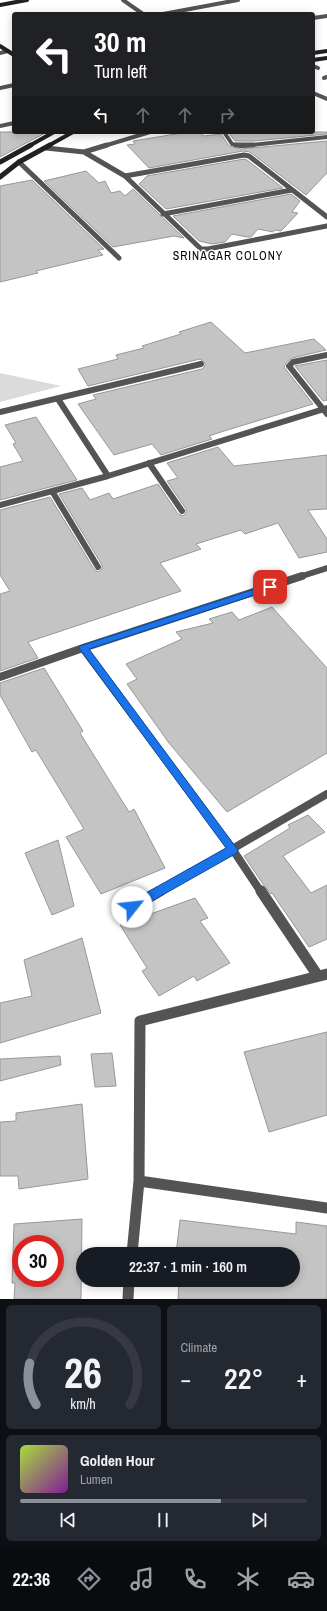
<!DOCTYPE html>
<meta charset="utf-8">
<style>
:root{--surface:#171b24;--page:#242831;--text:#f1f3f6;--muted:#9ea1a6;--line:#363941;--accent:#8c9099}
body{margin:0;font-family:"Archivo Narrow",sans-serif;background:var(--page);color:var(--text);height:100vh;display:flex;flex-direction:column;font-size:15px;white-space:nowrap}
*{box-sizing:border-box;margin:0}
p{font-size:13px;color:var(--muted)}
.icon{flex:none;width:22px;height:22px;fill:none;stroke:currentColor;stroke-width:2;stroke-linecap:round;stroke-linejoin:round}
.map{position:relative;height:1299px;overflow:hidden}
.details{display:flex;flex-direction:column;gap:6px;padding:6px;background:#0d0f14;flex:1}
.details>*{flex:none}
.banner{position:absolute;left:12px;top:12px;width:303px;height:122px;border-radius:4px;box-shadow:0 2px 10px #0003;background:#202124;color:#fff;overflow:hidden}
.speed{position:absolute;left:12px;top:1235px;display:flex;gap:8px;font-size:20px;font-weight:700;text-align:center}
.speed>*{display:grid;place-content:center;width:52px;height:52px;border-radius:50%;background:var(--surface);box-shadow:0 2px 10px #0003;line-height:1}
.speed .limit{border:6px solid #d22;background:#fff;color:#111}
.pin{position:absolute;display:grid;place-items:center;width:34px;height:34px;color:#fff;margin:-17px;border-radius:8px;box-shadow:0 2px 6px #0006}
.me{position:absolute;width:44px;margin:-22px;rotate:61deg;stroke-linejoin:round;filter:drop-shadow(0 0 3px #0008)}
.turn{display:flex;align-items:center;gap:14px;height:84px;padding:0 16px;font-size:18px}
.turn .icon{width:52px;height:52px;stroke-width:2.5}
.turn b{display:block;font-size:28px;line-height:34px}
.lanes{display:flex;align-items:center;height:38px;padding:0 16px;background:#0003;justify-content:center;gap:20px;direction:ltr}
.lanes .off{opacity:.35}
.big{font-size:30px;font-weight:600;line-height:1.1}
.details .card{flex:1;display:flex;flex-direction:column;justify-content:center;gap:6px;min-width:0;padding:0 14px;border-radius:6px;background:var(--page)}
.details .dial{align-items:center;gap:0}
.dial svg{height:104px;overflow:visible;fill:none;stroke:var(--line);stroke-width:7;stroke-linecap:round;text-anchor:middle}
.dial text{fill:var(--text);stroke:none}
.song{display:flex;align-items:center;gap:12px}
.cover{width:48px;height:48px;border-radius:6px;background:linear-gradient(135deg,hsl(80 70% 55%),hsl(290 70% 35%))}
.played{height:4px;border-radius:2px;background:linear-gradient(90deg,var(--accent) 70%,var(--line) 70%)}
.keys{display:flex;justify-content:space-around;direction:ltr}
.heat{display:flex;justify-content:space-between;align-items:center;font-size:22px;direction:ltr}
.details .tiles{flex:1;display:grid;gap:6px;grid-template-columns:1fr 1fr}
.card:last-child{grid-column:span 2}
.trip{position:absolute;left:76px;top:1247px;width:224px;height:40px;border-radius:20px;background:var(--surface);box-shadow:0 2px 10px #0003;font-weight:600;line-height:40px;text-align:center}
.tab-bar{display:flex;height:64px;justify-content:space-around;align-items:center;background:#090b0e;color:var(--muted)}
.tab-bar .icon{width:28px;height:28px}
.tab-bar .on{color:var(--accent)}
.tab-bar b{font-size:18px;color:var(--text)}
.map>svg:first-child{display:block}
</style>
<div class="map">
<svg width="327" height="1299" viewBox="0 0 327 1299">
<rect width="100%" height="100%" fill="#fff"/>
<!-- green -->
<path fill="#dbdbdb" d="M0 373 61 386 0 402Z"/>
<!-- building -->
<path fill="#c4c4c4" stroke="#989898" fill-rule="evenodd" d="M0 132H47L0 157Z
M188 132H199L204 136 221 134 229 146 241 149 327 141V173L306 195 250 152 243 151 149 168 127 145 135 144 133 141Z
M234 132H327V134L254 141H235L229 133Z
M244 159 247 160 283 188 166 209 139 184 147 176Z
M86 171 99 183 105 181 111 193 120 191 125 196 133 189 184 238 174 236 113 247 44 181Z
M32 180 104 249 98 250 103 255 36 271 38 273 0 282V186Z
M291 194 300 201 292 212 298 213 281 231 275 230 273 232 258 229 251 237H247L232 234 225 242 212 244 199 241 173 216Z
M211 322 245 353 314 339 326 350 292 358 286 363 284 367 313 404 224 431 209 436 212 439 161 455 152 444 114 455 78 404 96 399 93 395 202 369 205 366V363L200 359 88 386 78 369 118 359 116 355 144 348 142 346 181 334 179 332Z
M327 360V400L323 401 295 366Z
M36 417 77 480 0 500V467L23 461 13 444 16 443 5 425Z
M218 447 234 466 327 455V509L308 510 327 539V552L299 558 278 523 245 534 241 530 196 544 201 549 160 563 181 591 28 642 38 658 0 671V594L10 591 0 575V510L50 497 94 569 98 572 102 569V565L59 494 82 488 90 500 109 493 113 499 158 484 178 514 183 516 186 513V509L167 481 178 478 167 463Z
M272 607 327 668V753L227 812 169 743 127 684 137 679 126 664 182 639 176 632 213 623 209 619 232 612 239 620Z
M44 668 83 731 80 733 129 812 134 809 165 868 101 894 66 837 84 829 36 750 32 752 0 695V683Z
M308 815 325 832 283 856 311 893 327 885V939L309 947 272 893 271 894 263 884 244 856 290 828 288 825Z
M58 840 74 906 52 915 25 853Z
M195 898 208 918 200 921 230 963 197 981 194 976 159 996 142 971 147 968 120 925Z
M82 938 101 1013 0 1043V1003L32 996 24 960Z
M327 1032V1115L269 1132 244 1052Z
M112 1053 116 1086 95 1087 91 1054Z
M60 1056 61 1065 0 1081V1059Z
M82 1104 88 1179 19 1189 18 1176H0V1122L16 1121V1113Z
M82 1219 81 1299H14L15 1283H12L14 1224ZM21 1244H55V1278H21Z
M180 1220 296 1234V1222L327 1226V1299H178L179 1280H293V1254H176Z"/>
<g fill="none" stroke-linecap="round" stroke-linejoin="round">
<!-- lane -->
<path stroke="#545454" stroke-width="4" d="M313 66 318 68"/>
<!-- street-far4 -->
<path stroke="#545454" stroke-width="4" d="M123 0 143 14
M163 14 238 0
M313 18 327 16
M0 53 8 51
M324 78 327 77
M0 88 14 85
M313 93 327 99
M0 126 14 123
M224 132 232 144 241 146
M104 146 150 132
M243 146 327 137"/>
<!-- street-far3 -->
<path stroke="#545454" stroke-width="5" d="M236 145H253
M46 148 84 152 125 176 201 249H208L327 226
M84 152 107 145
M19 162 119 258
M125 176 244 155 249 156 327 217
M163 214 292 190"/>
<!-- street-far2 -->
<path stroke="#545454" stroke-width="6" d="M327 355 293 362 289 366 327 414
M58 399 108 476
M0 412 201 364
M149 463 182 511
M52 491 98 567
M0 505 108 476 327 408
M299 577 327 568"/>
<!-- street-far1 -->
<path stroke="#545454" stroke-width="8" d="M83 648 233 850 261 892
M0 677 83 648 302 576
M158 892 327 794"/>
<!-- street -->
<path stroke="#545454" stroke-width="11" d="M261 891 318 976
M132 907 160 891
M139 1181 327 1208
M132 1254 139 1181 140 1021 327 974
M128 1299 129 1280"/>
<!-- secondary-far1 -->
<path stroke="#212121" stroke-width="4" d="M0 5 27 0
M0 46 14 55
M313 53 327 51
M313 60 327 58
M29 146 54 132
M48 146 73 132"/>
<!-- secondary -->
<path stroke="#212121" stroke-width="5" d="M0 162 31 145
M0 177 19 162 50 145"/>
</g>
<!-- route -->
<path fill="#1a73e8" stroke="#114b97" d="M270 584 274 587 273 589 89 649 238 850 237 853 136 910 132 912 128 910 127 907 128 903 226 848 79 648 80 646Z"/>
<g text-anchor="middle" stroke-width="3" stroke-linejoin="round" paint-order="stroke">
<!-- far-neighbourhood labels -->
<g font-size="12" letter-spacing="1" fill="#000" stroke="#fff">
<text x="228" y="260">SRINAGAR COLONY</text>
</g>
</g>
</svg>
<div class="speed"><div class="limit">30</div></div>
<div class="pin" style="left:270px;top:587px;background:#d93025"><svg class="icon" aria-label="arrive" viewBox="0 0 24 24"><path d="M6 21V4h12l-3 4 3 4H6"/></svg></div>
<svg class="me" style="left:132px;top:907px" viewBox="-20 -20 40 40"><circle r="19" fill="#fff"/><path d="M0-13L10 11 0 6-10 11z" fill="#1a73e8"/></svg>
<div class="trip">22:37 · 1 min · 160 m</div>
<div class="banner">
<div class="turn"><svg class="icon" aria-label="left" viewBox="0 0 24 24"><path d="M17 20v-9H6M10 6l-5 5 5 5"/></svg><div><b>30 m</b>Turn left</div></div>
<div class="lanes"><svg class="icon" aria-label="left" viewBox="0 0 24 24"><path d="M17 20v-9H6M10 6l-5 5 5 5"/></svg><svg class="icon off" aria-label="ahead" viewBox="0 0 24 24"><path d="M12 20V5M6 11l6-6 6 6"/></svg><svg class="icon off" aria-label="ahead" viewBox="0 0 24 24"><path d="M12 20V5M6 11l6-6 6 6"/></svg><svg class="icon off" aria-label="right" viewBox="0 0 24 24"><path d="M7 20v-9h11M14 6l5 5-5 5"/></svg></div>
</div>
</div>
<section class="details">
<div class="tiles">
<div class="card dial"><svg viewBox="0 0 100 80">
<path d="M14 69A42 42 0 1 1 86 69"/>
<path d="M14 69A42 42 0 0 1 9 37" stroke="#8c9099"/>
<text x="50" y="56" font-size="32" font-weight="700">26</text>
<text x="50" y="72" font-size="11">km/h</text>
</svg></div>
<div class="card"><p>Climate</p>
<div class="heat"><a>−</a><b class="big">22°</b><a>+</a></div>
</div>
<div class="card">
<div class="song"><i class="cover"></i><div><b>Golden Hour</b><p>Lumen</p></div></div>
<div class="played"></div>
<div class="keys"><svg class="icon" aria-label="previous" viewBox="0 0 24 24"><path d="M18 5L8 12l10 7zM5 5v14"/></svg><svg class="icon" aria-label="pause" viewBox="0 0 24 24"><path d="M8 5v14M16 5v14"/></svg><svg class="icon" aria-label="next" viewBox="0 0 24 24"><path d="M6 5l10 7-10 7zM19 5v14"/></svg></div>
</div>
</div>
</section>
<nav class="tab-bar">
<b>22:36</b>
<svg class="icon on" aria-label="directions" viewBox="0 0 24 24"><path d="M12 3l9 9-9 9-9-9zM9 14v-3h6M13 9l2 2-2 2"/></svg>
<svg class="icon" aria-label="music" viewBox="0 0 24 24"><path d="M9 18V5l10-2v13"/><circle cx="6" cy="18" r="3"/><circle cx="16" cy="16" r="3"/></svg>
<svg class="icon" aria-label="phone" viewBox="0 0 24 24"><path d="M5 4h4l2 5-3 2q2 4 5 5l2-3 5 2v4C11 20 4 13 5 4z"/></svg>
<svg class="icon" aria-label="climate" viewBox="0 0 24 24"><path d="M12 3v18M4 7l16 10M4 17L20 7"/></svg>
<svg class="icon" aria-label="car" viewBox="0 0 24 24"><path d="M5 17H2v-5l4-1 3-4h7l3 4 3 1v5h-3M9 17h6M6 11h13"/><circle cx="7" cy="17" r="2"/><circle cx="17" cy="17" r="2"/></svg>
</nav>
